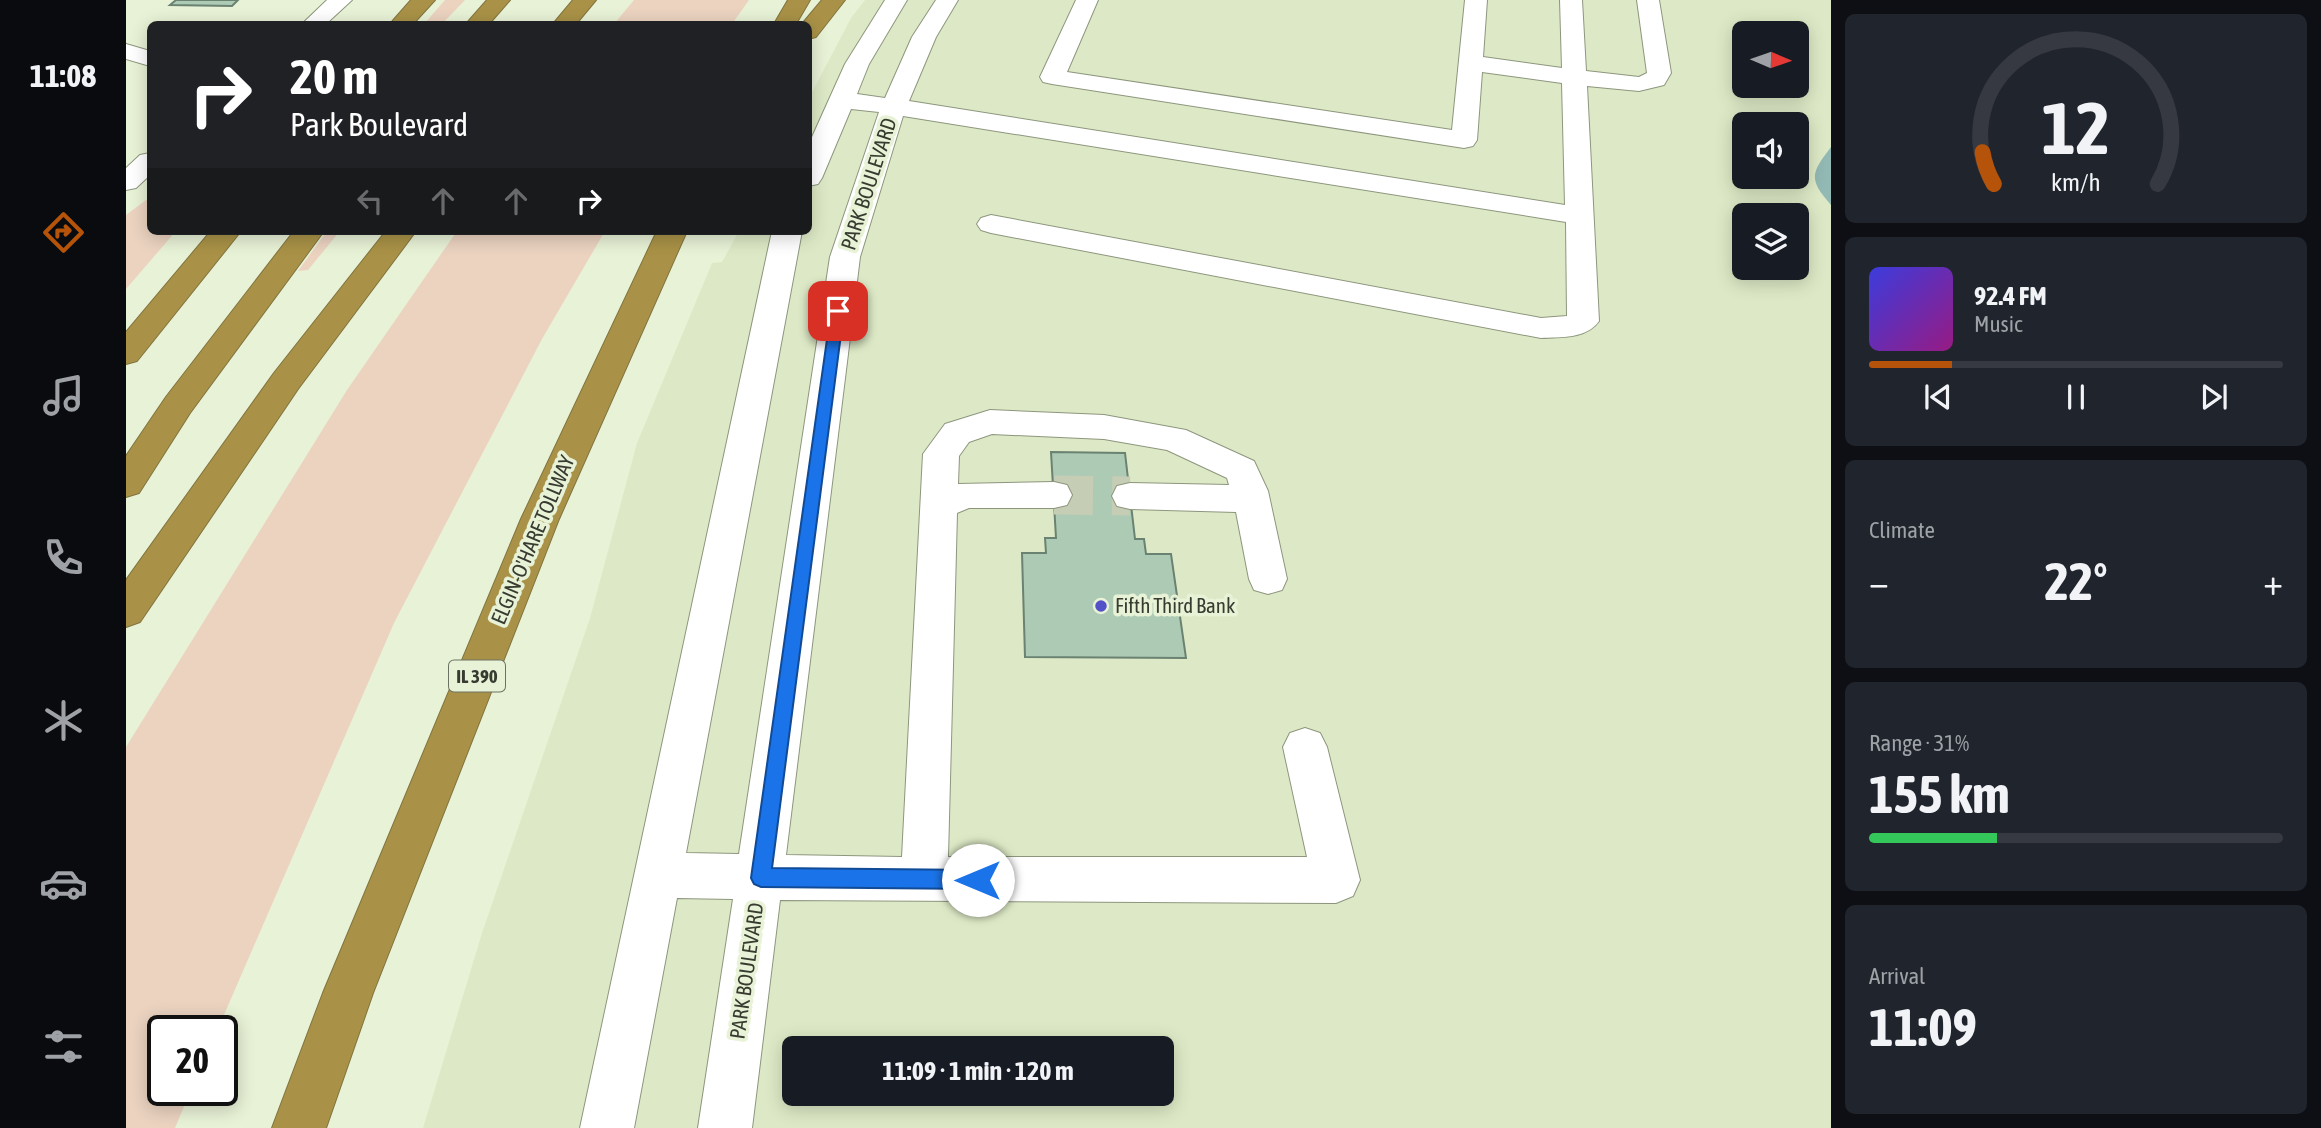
<!DOCTYPE html>
<meta charset="utf-8">
<style>
:root{--surface:#171b24;--page:#20242c;--text:#f1f3f6;--muted:#9ea1a6;--line:#363941;--accent:#b45309}
body{margin:0;font-family:"Asap Condensed",sans-serif;background:var(--page);color:var(--text);height:100vh;display:flex;flex-direction:column;font-size:26px;white-space:nowrap}
*{box-sizing:border-box;margin:0}
p{font-size:23px;color:var(--muted)}
.icon{flex:none;width:38px;height:38px;fill:none;stroke:currentColor;stroke-width:2;stroke-linecap:round;stroke-linejoin:round}
.map{position:relative;flex:1;overflow:hidden}
.side{display:flex;flex-direction:column;gap:14px;padding:14px;background:#0d0f14;width:490px}
.side>*{flex:none}
.hud{position:absolute;left:21px;top:21px;width:665px;height:214px;border-radius:10px;box-shadow:0 4px 18px #0003;background:#202124;color:#fff;overflow:hidden}
.needle{width:46px;rotate:92deg}
.fabs{position:absolute;left:1606px;top:21px;display:grid;gap:14px}
.fabs a{display:grid;place-items:center;width:77px;height:77px;border-radius:10px;background:var(--surface);box-shadow:0 4px 18px #0003;font-size:35px}
.speed{position:absolute;left:21px;top:1015px;display:flex;gap:14px;font-size:35px;font-weight:700;text-align:center}
.speed>*{display:grid;place-content:center;width:91px;height:91px;border-radius:50%;background:var(--surface);box-shadow:0 4px 18px #0003;line-height:1}
.speed .limit{border:4px solid #111;border-radius:10px;background:#fff;color:#111}
.pin{position:absolute;display:grid;place-items:center;width:60px;height:60px;color:#fff;margin:-30px;border-radius:14px;box-shadow:0 4px 10px #0006}
.me{position:absolute;width:77px;margin:-38px;rotate:270deg;stroke-linejoin:round;filter:drop-shadow(0 0 5px #0008)}
.turn{display:flex;align-items:center;gap:24px;height:147px;padding:0 28px;font-size:32px}
.turn .icon{width:91px;height:91px;stroke-width:2.5}
.turn b{display:block;font-size:49px;line-height:60px}
.lanes{display:flex;align-items:center;height:66px;padding:0 28px;background:#0003;justify-content:center;gap:35px;direction:ltr}
.lanes .off{opacity:.35}
.big{font-size:52px;font-weight:700;line-height:1.1}
.side .card{flex:1;display:flex;flex-direction:column;justify-content:center;gap:10px;min-width:0;padding:0 24px;border-radius:10px;background:var(--page)}
.side .dial{align-items:center;gap:0}
.dial svg{height:182px;overflow:visible;fill:none;stroke:var(--line);stroke-width:7;stroke-linecap:round;text-anchor:middle}
.dial text{fill:var(--text);stroke:none}
.song{display:flex;align-items:center;gap:21px}
.cover{width:84px;height:84px;border-radius:10px;background:linear-gradient(135deg,hsl(240 70% 55%),hsl(310 70% 35%))}
.played{height:7px;border-radius:4px;background:linear-gradient(90deg,var(--accent) 20%,var(--line) 20%)}
.keys{display:flex;justify-content:space-around;direction:ltr}
.heat{display:flex;justify-content:space-between;align-items:center;font-size:38px;direction:ltr}
.charge{height:10px;border-radius:5px;background:linear-gradient(90deg,#34c759 31%,var(--line) 0)}
.trip{position:absolute;left:656px;top:1036px;width:392px;height:70px;border-radius:10px;background:var(--surface);box-shadow:0 4px 18px #0003;font-weight:700;line-height:70px;text-align:center}
main{display:flex;flex:1;min-height:0}
.dock{display:flex;flex-direction:column;width:126px;justify-content:space-around;align-items:center;background:#090b0e;color:var(--muted)}
.dock .icon{width:49px;height:49px}
.dock .on{color:var(--accent)}
.dock b{font-size:32px;color:var(--text)}
.map>svg:first-child{display:block}
</style>
<main>
<nav class="dock">
<b>11:08</b>
<svg class="icon on" aria-label="directions" viewBox="0 0 24 24"><path d="M12 3l9 9-9 9-9-9zM9 14v-3h6M13 9l2 2-2 2"/></svg>
<svg class="icon" aria-label="music" viewBox="0 0 24 24"><path d="M9 18V5l10-2v13"/><circle cx="6" cy="18" r="3"/><circle cx="16" cy="16" r="3"/></svg>
<svg class="icon" aria-label="phone" viewBox="0 0 24 24"><path d="M5 4h4l2 5-3 2q2 4 5 5l2-3 5 2v4C11 20 4 13 5 4z"/></svg>
<svg class="icon" aria-label="climate" viewBox="0 0 24 24"><path d="M12 3v18M4 7l16 10M4 17L20 7"/></svg>
<svg class="icon" aria-label="car" viewBox="0 0 24 24"><path d="M5 17H2v-5l4-1 3-4h7l3 4 3 1v5h-3M9 17h6M6 11h13"/><circle cx="7" cy="17" r="2"/><circle cx="17" cy="17" r="2"/></svg>
<svg class="icon" aria-label="filters" viewBox="0 0 24 24"><path d="M4 7h16M4 17h16"/><circle cx="9" cy="7" r="2"/><circle cx="15" cy="17" r="2"/></svg>
</nav>
<div class="map">
<svg width="1705" height="1128" viewBox="0 0 1705 1128">
<rect width="100%" height="100%" fill="#e8f2d6"/>
<!-- built -->
<path fill="#dde9c6" fill-rule="evenodd" d="M739 0H1705V1128H297L356 933 464 618 511 443 586 263 596 262 613 231H682L683 98 725 18ZM1619 33H1671V86H1619ZM1619 124H1671V177H1619ZM1619 215H1671V268H1619ZM668 1048H1036V1094H668Z"/>
<!-- green -->
<path fill="#ebd3c0" d="M319 0H339L316 24H298Z
M508 0H623L606 24H488Z
M24 197V231H50L0 289V215Z
M201 231H214L182 270 172 271Z
M331 231H479L416 339 268 623 91 1031H37V1090H65L49 1128H0V747L221 390Z"/>
<!-- water -->
<path fill="#93b9b4" d="M1705 147V205C1682 179 1685 173 1705 147Z"/>
<!-- building -->
<path fill="#adcab5" stroke="#6a8271" stroke-width="2" d="M50 0H112L106 6 44 5Z
M925 452 999 453 1009 539H1018L1020 554H1045L1060 658 899 657 896 553H920L919 538H930Z"/>
<g fill="none" stroke-linecap="round" stroke-linejoin="round">
<!-- minor-tunnel -->
<path stroke="#c5cdb5" stroke-width="39" stroke-dasharray="39 19" stroke-linecap="butt" d="M928 495 1004 496"/>
<defs>
<path id="minor" d="M201 0H226L200 24H176Z
M759 0H781L743 64 731 94 759 98 786 37 810 0H832L810 37 783 101 1439 205 1436 83 1356 72 1351 140 1347 146 1338 148 926 84 917 82 914 77 950 0H972L941 72 1326 130 1339 0H1361L1357 57 1436 68 1434 0H1456L1460 71 1513 77 1521 73 1511 0H1533L1545 73 1538 85 1513 91 1461 86 1473 321C1461 339 1434 337 1415 338L865 233 855 230 851 224 855 218 865 215 1415 318 1441 316 1440 222 777 116 734 257 660 855 776 857 797 454 819 424 864 410 978 415 1060 430 1128 461 1142 491 1161 579 1156 590 1142 594 1128 590 1123 579 1110 512 1004 509 991 506 986 496 991 486 1004 483 1103 485 1101 478 1041 450 978 439 866 434 843 442 833 456 832 484 928 482 941 485 946 495 941 505 928 508H843L831 513 822 857H1181L1157 747 1164 733 1179 728 1194 733 1201 747 1234 880 1227 896 1210 903 654 900 626 1128H572L607 899 551 898 508 1128H454L646 231H676L560 853 613 854 704 257 753 112 725 109 696 178 692 184 682 186V146L719 64Z
M0 44 24 51V66L0 59Z
M24 153V175L10 188 0 190V168L14 155Z"/>
<path id="highway" d="M285 0H309L287 24H264Z
M361 0H384L363 24H340Z
M447 0H470L450 24H427Z
M662 0H684L670 24H648Z
M696 0H719L690 37 682 39V24H676Z
M85 231H115L11 361 0 364V332Z
M168 231H198L64 413 13 493 0 497V456L40 397Z
M260 231H290L172 389 14 622 0 627V580L148 373Z
M531 231H561L433 519 247 993 200 1128H146L197 993 395 519Z"/>
</defs>
<!-- minor casing -->
<use href="#minor" stroke="#8d967d" stroke-width="2"/>
<!-- highway casing -->
<use href="#highway" stroke="#81743f" stroke-width="2"/>
<!-- minor -->
<use href="#minor" fill="#fff" fill-rule="evenodd"/>
<!-- highway -->
<use href="#highway" fill="#a99247" fill-rule="evenodd"/>
</g>
<!-- route -->
<path fill="#1a73e8" stroke="#114b97" stroke-width="2" d="M712 307 718 311 646 868 852 870 859 873 862 880 859 886 852 889 635 887 628 884 625 878 705 311Z"/>
<!-- markers -->
<circle fill="#5251c8" stroke="#e8f2d6" stroke-width="2.5" cx="975" cy="606" r="7"/>
<g text-anchor="middle" stroke-width="7" stroke-linejoin="round" paint-order="stroke">
<!-- shield labels -->
<rect fill="#e8f2d6" stroke="#6c7262" stroke-width="2" x="323" y="660.5" width="56" height="31" rx="5"/>
<g font-size="19" font-weight="bold" fill="#373b30">
<text x="351" y="683">IL 390</text>
</g>
<!-- street labels -->
<g font-size="21" fill="#373b30" stroke="#e8f2d6">
<text transform="translate(743 184) rotate(-72)" y="7">PARK BOULEVARD</text>
<text transform="translate(407 540) rotate(-67)" y="7">ELGIN-O'HARE TOLLWAY</text>
<text transform="translate(621 971) rotate(-82)" y="7">PARK BOULEVARD</text>
</g>
<!-- poi labels -->
<g font-size="21" fill="#373b30" stroke="#e8f2d6" text-anchor="start">
<text x="989" y="613">Fifth Third Bank</text>
</g>
</g>
</svg>
<div class="fabs">
<a><svg class="needle" viewBox="-14 -14 28 28"><path d="M0-13l5 13h-10z" fill="#e53935"/><path d="M0 13l5-13h-10z" fill="#9ea1a6"/></svg></a>
<a><svg class="icon" aria-label="sound" viewBox="0 0 24 24"><path d="M4 9h4l5-4v14l-5-4H4zM17 9q2 3 0 6"/></svg></a>
<a><svg class="icon" aria-label="layers" viewBox="0 0 24 24"><path d="M12 4l9 5-9 5-9-5zM3 14l9 5 9-5"/></svg></a>
</div>
<div class="speed"><div class="limit">20</div></div>
<div class="pin" style="left:712px;top:311px;background:#d93025"><svg class="icon" aria-label="arrive" viewBox="0 0 24 24"><path d="M6 21V4h12l-3 4 3 4H6"/></svg></div>
<svg class="me" style="left:852px;top:880px" viewBox="-20 -20 40 40"><circle r="19" fill="#fff"/><path d="M0-13L10 11 0 6-10 11z" fill="#1a73e8"/></svg>
<div class="trip">11:09 · 1 min · 120 m</div>
<div class="hud">
<div class="turn"><svg class="icon" aria-label="right" viewBox="0 0 24 24"><path d="M7 20v-9h11M14 6l5 5-5 5"/></svg><div><b>20 m</b>Park Boulevard</div></div>
<div class="lanes"><svg class="icon off" aria-label="left" viewBox="0 0 24 24"><path d="M17 20v-9H6M10 6l-5 5 5 5"/></svg><svg class="icon off" aria-label="ahead" viewBox="0 0 24 24"><path d="M12 20V5M6 11l6-6 6 6"/></svg><svg class="icon off" aria-label="ahead" viewBox="0 0 24 24"><path d="M12 20V5M6 11l6-6 6 6"/></svg><svg class="icon" aria-label="right" viewBox="0 0 24 24"><path d="M7 20v-9h11M14 6l5 5-5 5"/></svg></div>
</div>
</div>
<section class="side">
<div class="card dial"><svg viewBox="0 0 100 80">
<path d="M14 69A42 42 0 1 1 86 69"/>
<path d="M14 69A42 42 0 0 1 9 55" stroke="#b45309"/>
<text x="50" y="56" font-size="32" font-weight="700">12</text>
<text x="50" y="72" font-size="11">km/h</text>
</svg></div>
<div class="card">
<div class="song"><i class="cover"></i><div><b>92.4 FM</b><p>Music</p></div></div>
<div class="played"></div>
<div class="keys"><svg class="icon" aria-label="previous" viewBox="0 0 24 24"><path d="M18 5L8 12l10 7zM5 5v14"/></svg><svg class="icon" aria-label="pause" viewBox="0 0 24 24"><path d="M8 5v14M16 5v14"/></svg><svg class="icon" aria-label="next" viewBox="0 0 24 24"><path d="M6 5l10 7-10 7zM19 5v14"/></svg></div>
</div>
<div class="card"><p>Climate</p>
<div class="heat"><a>−</a><b class="big">22°</b><a>+</a></div>
</div>
<div class="card"><p>Range · 31%</p><b class="big">155 km</b><div class="charge"></div></div>
<div class="card"><p>Arrival</p><b class="big">11:09</b></div>
</section>
</main>
